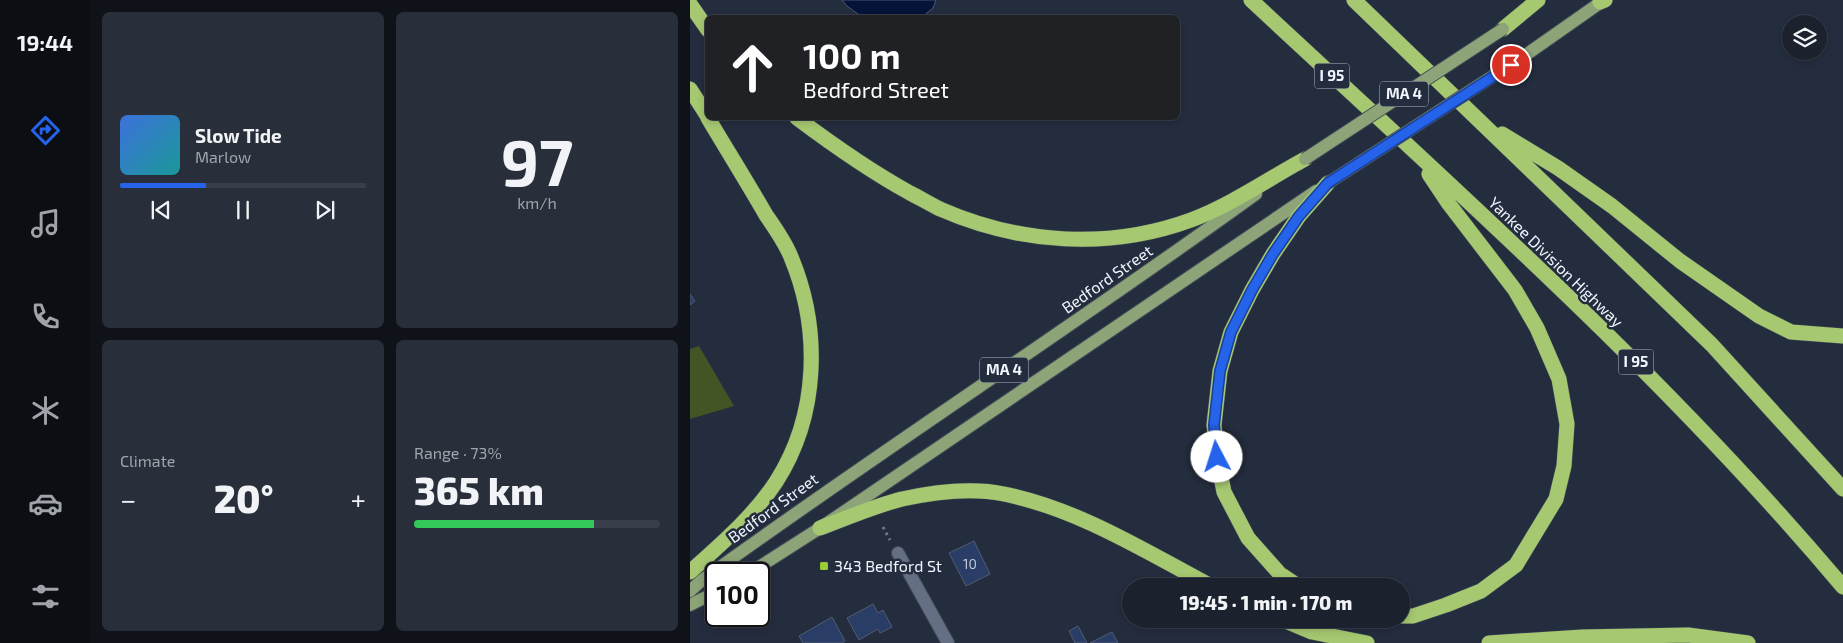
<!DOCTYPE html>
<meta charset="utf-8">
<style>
:root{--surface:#1b222e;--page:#282f3a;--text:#f1f3f6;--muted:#a0a4aa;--line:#393f4a;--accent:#2563eb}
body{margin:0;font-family:"Exo 2",sans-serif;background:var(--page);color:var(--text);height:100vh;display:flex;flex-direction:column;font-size:19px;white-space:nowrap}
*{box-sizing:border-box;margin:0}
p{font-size:16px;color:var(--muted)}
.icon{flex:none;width:28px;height:28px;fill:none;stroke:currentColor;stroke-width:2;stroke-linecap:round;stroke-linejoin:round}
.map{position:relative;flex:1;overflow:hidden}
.sheet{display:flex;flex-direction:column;gap:12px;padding:12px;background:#0f1319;width:600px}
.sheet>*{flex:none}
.guide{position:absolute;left:15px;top:15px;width:475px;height:105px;border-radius:8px;box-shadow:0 2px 8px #0003,0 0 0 1px var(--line);background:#202124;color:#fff;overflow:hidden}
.fabs{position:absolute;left:1092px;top:15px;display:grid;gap:10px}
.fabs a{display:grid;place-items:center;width:45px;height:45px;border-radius:50%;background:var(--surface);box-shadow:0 2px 8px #0003,0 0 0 1px var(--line);font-size:25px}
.speed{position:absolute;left:15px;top:562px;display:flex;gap:10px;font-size:25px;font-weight:700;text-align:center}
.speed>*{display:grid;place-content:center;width:65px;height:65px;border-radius:50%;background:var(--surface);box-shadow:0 2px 8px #0003,0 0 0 1px var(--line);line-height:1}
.speed .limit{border:2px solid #111;border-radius:8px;background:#fff;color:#111}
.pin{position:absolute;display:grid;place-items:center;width:42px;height:42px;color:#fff;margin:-21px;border:2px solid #fff;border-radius:50%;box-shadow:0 1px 5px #0007}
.me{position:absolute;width:55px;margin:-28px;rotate:355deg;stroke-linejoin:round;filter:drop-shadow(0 0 4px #0008)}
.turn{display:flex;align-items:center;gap:18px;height:105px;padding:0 15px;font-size:22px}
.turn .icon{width:65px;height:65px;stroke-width:2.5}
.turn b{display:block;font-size:35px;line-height:42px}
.big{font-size:38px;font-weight:800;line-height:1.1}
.sheet .widget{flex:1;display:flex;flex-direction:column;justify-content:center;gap:8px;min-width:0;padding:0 18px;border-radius:8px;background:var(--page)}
.sheet .dial{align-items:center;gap:0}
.dial b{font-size:65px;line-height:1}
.song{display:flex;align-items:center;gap:15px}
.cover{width:60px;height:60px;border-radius:8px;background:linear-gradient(135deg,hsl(220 70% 55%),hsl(180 70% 35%))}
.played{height:5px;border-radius:2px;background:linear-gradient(90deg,var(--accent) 35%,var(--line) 35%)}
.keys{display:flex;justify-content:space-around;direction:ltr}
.heat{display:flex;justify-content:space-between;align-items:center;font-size:28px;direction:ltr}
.charge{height:8px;border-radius:4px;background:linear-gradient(90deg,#34c759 73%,var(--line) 0)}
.sheet .tiles{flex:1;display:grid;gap:12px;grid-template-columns:repeat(2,1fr)}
.trip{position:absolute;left:432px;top:578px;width:288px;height:50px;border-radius:25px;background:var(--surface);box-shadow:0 2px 8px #0003,0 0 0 1px var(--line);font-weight:800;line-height:50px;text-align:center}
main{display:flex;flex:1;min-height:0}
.tabs{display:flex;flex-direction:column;width:90px;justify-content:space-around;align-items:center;background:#0b0e12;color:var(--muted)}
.tabs .icon{width:35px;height:35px}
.tabs .selected{color:var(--accent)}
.tabs b{font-size:22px;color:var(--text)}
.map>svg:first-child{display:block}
</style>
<main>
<nav class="tabs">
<b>19:44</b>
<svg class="icon selected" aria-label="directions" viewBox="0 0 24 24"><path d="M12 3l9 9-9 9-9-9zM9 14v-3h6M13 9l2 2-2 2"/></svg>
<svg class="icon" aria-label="music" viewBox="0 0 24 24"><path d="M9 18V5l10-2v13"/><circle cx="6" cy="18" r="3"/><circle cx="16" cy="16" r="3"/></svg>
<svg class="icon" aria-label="phone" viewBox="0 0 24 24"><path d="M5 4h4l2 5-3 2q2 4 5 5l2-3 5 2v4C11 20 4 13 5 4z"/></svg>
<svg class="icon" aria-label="climate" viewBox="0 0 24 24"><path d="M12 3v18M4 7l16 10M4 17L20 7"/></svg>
<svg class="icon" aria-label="car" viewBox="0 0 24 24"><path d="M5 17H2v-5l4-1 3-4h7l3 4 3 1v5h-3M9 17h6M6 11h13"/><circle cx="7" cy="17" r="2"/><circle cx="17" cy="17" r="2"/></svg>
<svg class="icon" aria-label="filters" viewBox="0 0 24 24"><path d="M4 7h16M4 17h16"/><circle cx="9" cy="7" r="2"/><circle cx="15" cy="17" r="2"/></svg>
</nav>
<section class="sheet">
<div class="tiles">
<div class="widget">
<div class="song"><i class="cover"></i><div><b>Slow Tide</b><p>Marlow</p></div></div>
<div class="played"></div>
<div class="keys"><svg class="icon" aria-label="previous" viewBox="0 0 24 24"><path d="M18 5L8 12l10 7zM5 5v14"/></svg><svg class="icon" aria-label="pause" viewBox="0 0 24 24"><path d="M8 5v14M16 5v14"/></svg><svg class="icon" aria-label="next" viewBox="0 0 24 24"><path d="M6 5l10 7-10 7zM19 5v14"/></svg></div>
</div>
<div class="widget dial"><b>97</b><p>km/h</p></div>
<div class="widget"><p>Climate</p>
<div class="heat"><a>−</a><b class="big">20°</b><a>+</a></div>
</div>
<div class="widget"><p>Range · 73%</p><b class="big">365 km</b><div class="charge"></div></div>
</div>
</section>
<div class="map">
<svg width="1153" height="643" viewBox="0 0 1153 643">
<rect width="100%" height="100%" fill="#242d3e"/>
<!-- green -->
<path fill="#425524" d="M9 346 44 406 0 419V349Z"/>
<!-- water -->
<path fill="#051339" stroke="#4c5774" d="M152 0H246L243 8 232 17H172L157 6Z"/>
<!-- building -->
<path fill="#2a3d67" stroke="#535c6f" d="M0 294 5 301 0 305Z
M284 541 300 574 276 586 259 553Z
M183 604 188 613 193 610 202 627 190 633 188 629 169 640 157 618Z
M142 617 155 641 152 643H113L109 636Z
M388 626 397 643H385L379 631Z
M422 632 428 643H400Z"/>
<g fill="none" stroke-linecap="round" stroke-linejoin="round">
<defs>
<path id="minor" d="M208 553 258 643"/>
<path id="primary" d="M837 54 914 0
M58 574 130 528 626 191
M0 591 12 580C194 448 384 326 566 194
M0 605 26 592"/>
<path id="motorway" d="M561 0C764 189 974 374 1153 587
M664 0 1022 345 1153 489
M910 2 915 0
M0 4 18 30
M813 29 848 0
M0 89 18 117
M107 118C143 145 180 171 220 193 230 198 240 204 250 209 330 244 419 250 501 220 541 205 578 179 615 159
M812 134 868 168 922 206 990 261 1069 316 1101 332 1153 336
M130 528C157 518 184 506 212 499 244 492 281 487 314 494 388 509 455 551 521 586
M0 572C31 544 63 517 86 482 129 415 131 329 101 257 95 242 85 228 76 215 57 182 37 150 18 118
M608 586 590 574 558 538 534 492 527 457 524 425 530 371 541 332 562 290 583 254 609 216 638 183
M711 616H723L756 605 791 591 826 565 866 499 874 466 877 424 869 379 847 328 825 290 759 204 739 174
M591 619 622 632 677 643
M799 643 893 637 998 635 1058 643"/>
</defs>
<!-- minor casing -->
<use href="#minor" stroke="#444b58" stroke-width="14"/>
<!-- primary casing -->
<use href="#primary" stroke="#444b58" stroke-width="14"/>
<!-- motorway casing -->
<use href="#motorway" stroke="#444b58" stroke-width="16"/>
<!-- path -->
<path stroke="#727987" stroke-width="3" stroke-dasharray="2.5 4" stroke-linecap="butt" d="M193 527 200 540"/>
<!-- minor -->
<use href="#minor" stroke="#656f83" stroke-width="12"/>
<!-- primary -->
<use href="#primary" stroke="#8ca478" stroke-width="12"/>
<!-- motorway -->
<use href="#motorway" stroke="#a6c871" stroke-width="15"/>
<defs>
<path id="primary-bridge" d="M615 159 813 29
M638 183 837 54"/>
</defs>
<!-- primary-bridge casing -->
<use href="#primary-bridge" stroke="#444b58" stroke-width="14" stroke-linecap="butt"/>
<!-- primary-bridge -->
<use href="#primary-bridge" stroke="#8ca478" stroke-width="12"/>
</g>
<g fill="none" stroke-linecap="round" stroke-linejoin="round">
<defs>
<path id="route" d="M527 457 524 425 530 371 541 332 562 290 583 254 609 216 638 183 821 65"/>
</defs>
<!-- route casing -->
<use href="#route" stroke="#184099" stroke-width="12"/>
<!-- route -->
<use href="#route" stroke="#2563eb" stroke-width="9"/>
</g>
<!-- markers -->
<rect fill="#99cb35" stroke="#242d3e" stroke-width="2" x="129" y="561" width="10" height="10" rx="2.5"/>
<g text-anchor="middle" stroke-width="5" stroke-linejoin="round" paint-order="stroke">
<!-- number labels -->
<g font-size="14" fill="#bec7d8">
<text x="280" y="569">10</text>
</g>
<!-- shield labels -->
<g fill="#242d3e" stroke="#b3b9c4" stroke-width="1">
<rect x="624.5" y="63.5" width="35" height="25" rx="4"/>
<rect x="690" y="81.5" width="48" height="25" rx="4"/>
<rect x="928.5" y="349.5" width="35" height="25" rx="4"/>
<rect x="290" y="357.5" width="48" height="25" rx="4"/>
</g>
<g font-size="15" font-weight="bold" fill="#f0f5fe">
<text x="642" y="81">I 95</text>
<text x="714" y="99">MA 4</text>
<text x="946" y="367">I 95</text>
<text x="314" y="375">MA 4</text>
</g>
<!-- street labels -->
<g font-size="16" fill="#f0f5fe" stroke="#242d3e">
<text transform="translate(866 262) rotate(44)" y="6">Yankee Division Highway</text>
<text transform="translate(417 279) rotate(-35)" y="6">Bedford Street</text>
<text transform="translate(83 508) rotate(-36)" y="6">Bedford Street</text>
</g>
<!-- poi labels -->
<g font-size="16" fill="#f0f5fe" stroke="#242d3e" text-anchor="start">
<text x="144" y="572">343 Bedford St</text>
</g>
</g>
</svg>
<div class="fabs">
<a><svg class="icon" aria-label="layers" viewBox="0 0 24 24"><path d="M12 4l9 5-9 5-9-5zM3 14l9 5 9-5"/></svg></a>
</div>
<div class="speed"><div class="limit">100</div></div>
<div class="pin" style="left:821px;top:65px;background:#d93025"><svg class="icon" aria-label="arrive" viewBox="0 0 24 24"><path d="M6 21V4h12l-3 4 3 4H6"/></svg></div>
<svg class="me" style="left:527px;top:457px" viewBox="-20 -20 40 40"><circle r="19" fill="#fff"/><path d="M0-13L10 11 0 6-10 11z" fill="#2563eb"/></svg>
<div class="trip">19:45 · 1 min · 170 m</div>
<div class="guide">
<div class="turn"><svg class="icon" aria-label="ahead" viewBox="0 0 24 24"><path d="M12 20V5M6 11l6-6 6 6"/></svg><div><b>100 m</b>Bedford Street</div></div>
</div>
</div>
</main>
